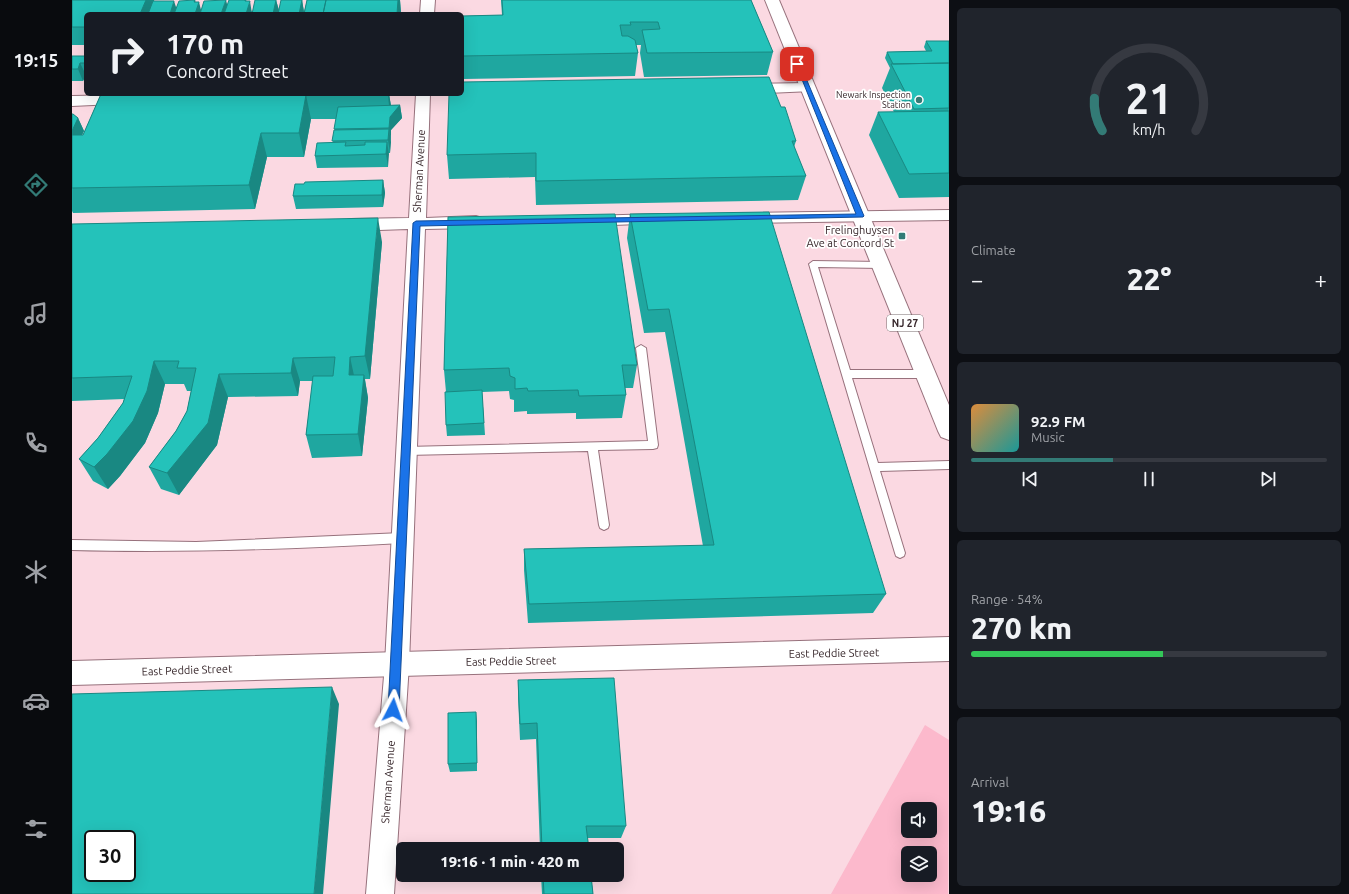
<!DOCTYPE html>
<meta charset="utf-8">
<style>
:root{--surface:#171b24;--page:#20242c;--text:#f1f3f6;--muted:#9ea1a6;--line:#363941;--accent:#337b76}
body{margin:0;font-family:Ubuntu,sans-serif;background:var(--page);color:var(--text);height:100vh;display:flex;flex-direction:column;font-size:15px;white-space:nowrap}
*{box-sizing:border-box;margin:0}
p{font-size:13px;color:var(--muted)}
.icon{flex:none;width:22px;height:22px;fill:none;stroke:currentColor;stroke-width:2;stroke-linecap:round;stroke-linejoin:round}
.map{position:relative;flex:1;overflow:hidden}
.side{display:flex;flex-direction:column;gap:8px;padding:8px;background:#0d0f14;width:400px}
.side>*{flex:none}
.guide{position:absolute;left:12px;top:12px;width:380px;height:84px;border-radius:6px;box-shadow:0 4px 16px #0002;background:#171b24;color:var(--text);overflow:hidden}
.buttons{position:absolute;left:829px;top:802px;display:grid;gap:8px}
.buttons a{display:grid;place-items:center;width:36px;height:36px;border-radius:6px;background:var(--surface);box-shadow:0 4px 16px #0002;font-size:20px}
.speed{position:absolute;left:12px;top:830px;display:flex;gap:8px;font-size:20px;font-weight:700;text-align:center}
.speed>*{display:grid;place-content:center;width:52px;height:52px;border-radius:50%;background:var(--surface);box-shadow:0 4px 16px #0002;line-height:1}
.speed .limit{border:2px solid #111;border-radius:6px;background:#fff;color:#111}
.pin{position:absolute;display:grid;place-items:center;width:34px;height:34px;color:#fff;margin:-17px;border-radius:8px;box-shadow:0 2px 6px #0006}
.me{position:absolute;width:44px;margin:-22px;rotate:4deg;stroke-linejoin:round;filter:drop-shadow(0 0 3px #0008)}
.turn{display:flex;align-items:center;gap:14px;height:84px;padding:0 16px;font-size:18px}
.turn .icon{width:52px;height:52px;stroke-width:2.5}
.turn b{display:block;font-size:28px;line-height:34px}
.big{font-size:30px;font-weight:800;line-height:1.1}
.side .card{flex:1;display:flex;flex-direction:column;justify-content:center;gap:6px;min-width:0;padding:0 14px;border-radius:6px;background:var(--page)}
.side .dial{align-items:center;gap:0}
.dial svg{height:104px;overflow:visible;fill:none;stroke:var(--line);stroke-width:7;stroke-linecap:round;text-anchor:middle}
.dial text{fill:var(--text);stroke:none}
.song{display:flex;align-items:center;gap:12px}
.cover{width:48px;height:48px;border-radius:6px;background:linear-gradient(135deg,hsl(30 70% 55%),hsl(180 70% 35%))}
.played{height:4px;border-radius:2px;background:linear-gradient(90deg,var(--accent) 40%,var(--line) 40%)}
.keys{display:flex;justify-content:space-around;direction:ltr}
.heat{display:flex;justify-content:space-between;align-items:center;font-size:22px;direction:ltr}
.charge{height:6px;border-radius:3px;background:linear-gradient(90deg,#34c759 54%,var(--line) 0)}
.trip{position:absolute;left:324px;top:842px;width:228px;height:40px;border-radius:6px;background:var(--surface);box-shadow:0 4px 16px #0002;font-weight:800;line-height:40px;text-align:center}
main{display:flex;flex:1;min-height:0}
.menu{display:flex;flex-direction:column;width:72px;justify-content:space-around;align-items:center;background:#090b0e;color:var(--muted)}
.menu .icon{width:28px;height:28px}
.menu .on{color:var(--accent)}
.menu b{font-size:18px;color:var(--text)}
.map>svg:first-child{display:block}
</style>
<main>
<nav class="menu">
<b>19:15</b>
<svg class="icon on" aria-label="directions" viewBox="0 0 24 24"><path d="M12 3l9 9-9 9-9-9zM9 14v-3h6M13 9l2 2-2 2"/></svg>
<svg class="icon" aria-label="music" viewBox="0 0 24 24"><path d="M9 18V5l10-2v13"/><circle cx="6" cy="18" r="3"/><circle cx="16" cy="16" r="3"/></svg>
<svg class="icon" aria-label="phone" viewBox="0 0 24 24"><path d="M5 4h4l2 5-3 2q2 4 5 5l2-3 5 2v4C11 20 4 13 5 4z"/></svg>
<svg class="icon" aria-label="climate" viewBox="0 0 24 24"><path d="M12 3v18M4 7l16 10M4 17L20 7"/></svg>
<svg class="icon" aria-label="car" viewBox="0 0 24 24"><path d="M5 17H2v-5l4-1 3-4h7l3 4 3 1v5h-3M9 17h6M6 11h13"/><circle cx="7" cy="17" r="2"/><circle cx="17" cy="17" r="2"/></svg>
<svg class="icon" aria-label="filters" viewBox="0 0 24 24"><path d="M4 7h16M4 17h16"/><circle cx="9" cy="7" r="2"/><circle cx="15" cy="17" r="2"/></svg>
</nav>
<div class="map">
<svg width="877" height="894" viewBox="0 0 877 894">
<rect width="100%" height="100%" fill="#fbd9e2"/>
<!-- green -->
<path fill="#fcb9cc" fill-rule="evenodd" d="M853 725 877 740 876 894H759ZM836 809H858V831H836ZM836 853H858V875H836Z"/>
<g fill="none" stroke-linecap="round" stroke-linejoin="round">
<defs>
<path id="service" d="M741 261 809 262 813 265 809 268 746 267 778 370H854L859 374 854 378H780L806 463 877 461V469L808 471 833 553 832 556 828 558 824 556 823 553 737 264Z
M569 345 574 348 586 445 585 448 581 449 526 450 537 525 536 528 532 530 528 528 527 525 516 451 334 455 330 454 329 451 330 448 334 447 576 441 564 348Z
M330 533 334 535 335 538 334 541 330 543C220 549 110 553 0 550V540L124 542Z"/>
<path id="minor" d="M349 0H363L362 14H348Z
M344 94H358L354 218 404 216 410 218 413 222 410 226 404 228 353 229 337 664 322 894H294L313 664 336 229 278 231 272 229 269 225 272 221 278 219 337 218Z
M877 210V220L670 223 664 222 662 218 664 214 670 213Z
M586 214 592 215 594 219 592 223 516 226 510 225 507 221 510 217 516 216Z"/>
<path id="tertiary" d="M735 83 740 85 743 88 740 91 671 94 666 92 663 89 666 86 671 84Z
M57 95 63 97 65 100 63 103 0 106V96Z
M877 637V661L0 685V661Z"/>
<path id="primary" d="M693 0H707L877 405V440L869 437 866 431Z"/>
</defs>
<!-- service casing -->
<use href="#service" stroke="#97717c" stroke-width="2"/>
<!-- minor casing -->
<use href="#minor" stroke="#97717c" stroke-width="2"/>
<!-- tertiary casing -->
<use href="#tertiary" stroke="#97717c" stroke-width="2"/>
<!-- primary casing -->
<use href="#primary" stroke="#97717c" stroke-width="2"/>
<!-- service -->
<use href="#service" fill="#fff" fill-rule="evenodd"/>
<!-- minor -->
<use href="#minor" fill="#fff" fill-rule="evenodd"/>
<!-- tertiary -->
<use href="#tertiary" fill="#fff" fill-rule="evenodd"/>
<!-- primary -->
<use href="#primary" fill="#fff" fill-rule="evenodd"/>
</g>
<!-- wall -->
<path fill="#1fa7a0" d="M0 0H82V1L104 7 123 0V2L129 10 155 5 174 0 180 12 204 0 207 10 230 0 232 12 235 0H328L329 13V14H14V45H0Z
M429 0H679L701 52 695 75 572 77 568 53 569 45H564L566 53 563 76 390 79V16L430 15Z
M854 41H877V197L827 198 797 135 806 112H822L810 88 818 68 813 58 815 52 854 51 852 47Z
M0 56H14V75L11 81H0Z
M29 94H317L319 106 328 105 330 118 319 130 318 153H316V167L245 168 243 156 261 142 264 119H239L232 157H195L183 209 1 213 0 211V114L6 118 12 131 10 135H11Z
M709 107 724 141 722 147 734 176 726 200 464 205 463 177 377 179 375 155Z
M311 180 313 193 311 207 224 209 221 196 232 184Z
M558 214 814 594 801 613 456 623 452 570V549L631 546 593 332 572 333 555 238Z
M376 217 565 365 561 388H553L554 395 550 418 504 419V413L455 414V411L442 412V400L438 399 437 391 410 392 413 435 375 436 374 425V392L372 370Z
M0 224 310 242 298 379H293L296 398 290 456 240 458 234 435 241 381H228L226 396 156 397 145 445 107 495 89 489 77 467 104 431 115 411 119 391H115L112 384H93L86 413 73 443 48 476 36 489 21 481 7 459 26 438 51 403 52 399 0 401Z
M446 680 554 826 549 838H515L517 849H468L464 739 448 740 446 698Z
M405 720V771L378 772 376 764Z
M469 875H519L521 894H470Z"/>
<!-- shaded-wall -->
<path fill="#198882" d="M74 0H82L84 7 81 14H68Z
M123 0 125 7 127 2 130 14H123L122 2Z
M154 0 157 12 156 14H149Z
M174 0 176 8 178 1 180 14H174L173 1Z
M204 0 207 11 206 14H201Z
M230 0 232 12V14H227Z
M326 0H328L329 14H325Z
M102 1 106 13V14H98Z
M8 63 14 75 11 81 6 69Z
M316 94H317L319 106 328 105 330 118 319 130V141L317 128 318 117Z
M234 95 239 119 232 157 227 133Z
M6 118 12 131 0 155V131Z
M317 129 319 142 318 153 316 140Z
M189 133 195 157 183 209 177 185Z
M315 142 317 154 316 167 314 154Z
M311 180 313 193 311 207 310 195Z
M306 218 310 242 298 379 293 356Z
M278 357 283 380 277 375Z
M221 358 228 381 226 396 219 373Z
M82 361 93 384 86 413 73 443 48 476 36 489 22 467Z
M147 374 156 397 145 445 107 495 95 473Z
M292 375 296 398 290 456 286 434Z
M260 687 267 704 251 894H242Z
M404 712 405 720V771V763Z"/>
<!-- building -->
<path fill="#24c2ba" stroke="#198882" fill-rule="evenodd" d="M0 0H74L68 14H14V27H0Z
M123 0 122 2H127L123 14H102L107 1Z
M154 0 149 14H128L132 1Z
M157 0H173V1H178L174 14H152Z
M183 0H204L201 14H180Z
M209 0H230L227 14H206Z
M235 0H254L251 14H232Z
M254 0H326L325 14H251Z
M430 0H679L701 52 575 53 570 30 588 29 586 22H558L559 25H548L550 36H556L563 40 566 53 390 56V16L431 15Z
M81 1H102L98 14H76Z
M854 41H877V63L821 64 815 52 860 51Z
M0 56H14V63H8L6 69H0Z
M877 63V108L842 109 819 64Z
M697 77 709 107H713L724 141H720L734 176 464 181V153L375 155 377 94H390V82Z
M29 94H316L234 95 227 133H189L177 185 0 188V135H11Z
M328 105 318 117 317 128 262 129 266 107Z
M877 111V173L837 174 806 112Z
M0 114H1L6 118 0 131Z
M317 129 316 140 260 141 262 130Z
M274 142 273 146 293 145V142H315L314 154 243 156 245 143Z
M311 180 310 195 221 196 223 184H232L233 182Z
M697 212 814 594 457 604 452 549 642 545 597 309 576 310 558 214Z
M543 214 565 365H550L554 395 507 396 506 390 456 391 455 388 443 389V378L438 376 437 368 372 370 376 217Z
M306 218 293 356 278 357 277 375H292L286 434 234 435 241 376H261L263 357 221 358 219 373 147 374 136 423 95 473 77 467 104 431 115 411 124 368H105L107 361H82L75 391 61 421 35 454 22 467 7 459 26 438 51 403 60 376 0 378V224Z
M410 390 412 423 374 425 373 392Z
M542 678 554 826H514L517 849H470L465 723 448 724 446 680Z
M260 687 242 894H0V694ZM21 839H55V873H21Z
M404 712 405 763 376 764V713Z
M471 875H519L521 894H472Z"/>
<!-- route -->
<path fill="#1a73e8" stroke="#114b97" d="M723 62 728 64 792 216 791 217 348 226 327 710 325 714 321 715 317 714 316 710 341 223 344 221 784 214Z"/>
<!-- markers -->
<g fill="#337b76" stroke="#fff" stroke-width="1.5">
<circle cx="847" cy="100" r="4"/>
<rect x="826" y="232" width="8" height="8" rx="2"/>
</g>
<g text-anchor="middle" stroke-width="3.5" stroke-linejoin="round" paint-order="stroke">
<!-- far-poi labels -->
<g font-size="9" fill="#38282c" stroke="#fff" text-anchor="end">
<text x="839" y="98">Newark Inspection<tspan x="839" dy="10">Station</tspan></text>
</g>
<!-- shield labels -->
<rect fill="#fff" stroke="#74686b" stroke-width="1" x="815" y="315" width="36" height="16" rx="3"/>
<g font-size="10" font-weight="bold" fill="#38282c">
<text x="833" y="327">NJ 27</text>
</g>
<!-- street labels -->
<g font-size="11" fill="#38282c" stroke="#fff">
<text transform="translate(347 171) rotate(-87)" y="4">Sherman Avenue</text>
<text transform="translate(762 653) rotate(-1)" y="4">East Peddie Street</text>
<text transform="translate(439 661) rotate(-1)" y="4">East Peddie Street</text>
<text transform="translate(115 670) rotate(-2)" y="4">East Peddie Street</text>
<text transform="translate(316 782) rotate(-86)" y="4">Sherman Avenue</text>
</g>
<!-- poi labels -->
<g font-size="11" fill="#38282c" stroke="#fff" text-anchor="end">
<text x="822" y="234">Frelinghuysen<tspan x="822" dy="13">Ave at Concord St</tspan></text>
</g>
</g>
</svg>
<div class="buttons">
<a><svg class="icon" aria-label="sound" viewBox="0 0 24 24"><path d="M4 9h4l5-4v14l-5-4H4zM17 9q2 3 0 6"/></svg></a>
<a><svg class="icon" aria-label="layers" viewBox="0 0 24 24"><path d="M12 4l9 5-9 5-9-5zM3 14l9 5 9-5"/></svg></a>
</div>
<div class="speed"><div class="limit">30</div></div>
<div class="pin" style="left:725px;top:64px;background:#d93025"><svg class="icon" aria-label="arrive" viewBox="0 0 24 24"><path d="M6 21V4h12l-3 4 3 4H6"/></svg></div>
<svg class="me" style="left:321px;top:710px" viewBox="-20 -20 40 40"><path d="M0-17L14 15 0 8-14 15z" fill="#1a73e8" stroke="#fff" stroke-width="4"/></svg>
<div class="trip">19:16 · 1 min · 420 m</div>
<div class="guide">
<div class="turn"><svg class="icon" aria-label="right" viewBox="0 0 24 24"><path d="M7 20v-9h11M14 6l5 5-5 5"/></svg><div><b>170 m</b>Concord Street</div></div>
</div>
</div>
<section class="side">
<div class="card dial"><svg viewBox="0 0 100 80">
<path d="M14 69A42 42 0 1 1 86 69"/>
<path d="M14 69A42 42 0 0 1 8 44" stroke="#337b76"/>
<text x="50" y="56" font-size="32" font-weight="700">21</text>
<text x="50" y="72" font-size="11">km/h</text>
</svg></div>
<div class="card"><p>Climate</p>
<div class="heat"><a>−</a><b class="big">22°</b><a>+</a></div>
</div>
<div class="card">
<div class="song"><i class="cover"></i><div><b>92.9 FM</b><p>Music</p></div></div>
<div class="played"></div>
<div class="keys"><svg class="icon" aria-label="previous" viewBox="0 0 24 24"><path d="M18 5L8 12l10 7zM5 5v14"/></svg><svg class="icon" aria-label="pause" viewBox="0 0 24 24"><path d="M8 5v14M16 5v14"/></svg><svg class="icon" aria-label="next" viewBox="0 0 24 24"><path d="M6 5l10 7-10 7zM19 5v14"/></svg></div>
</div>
<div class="card"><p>Range · 54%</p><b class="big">270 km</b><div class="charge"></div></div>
<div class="card"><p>Arrival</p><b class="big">19:16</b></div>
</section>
</main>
